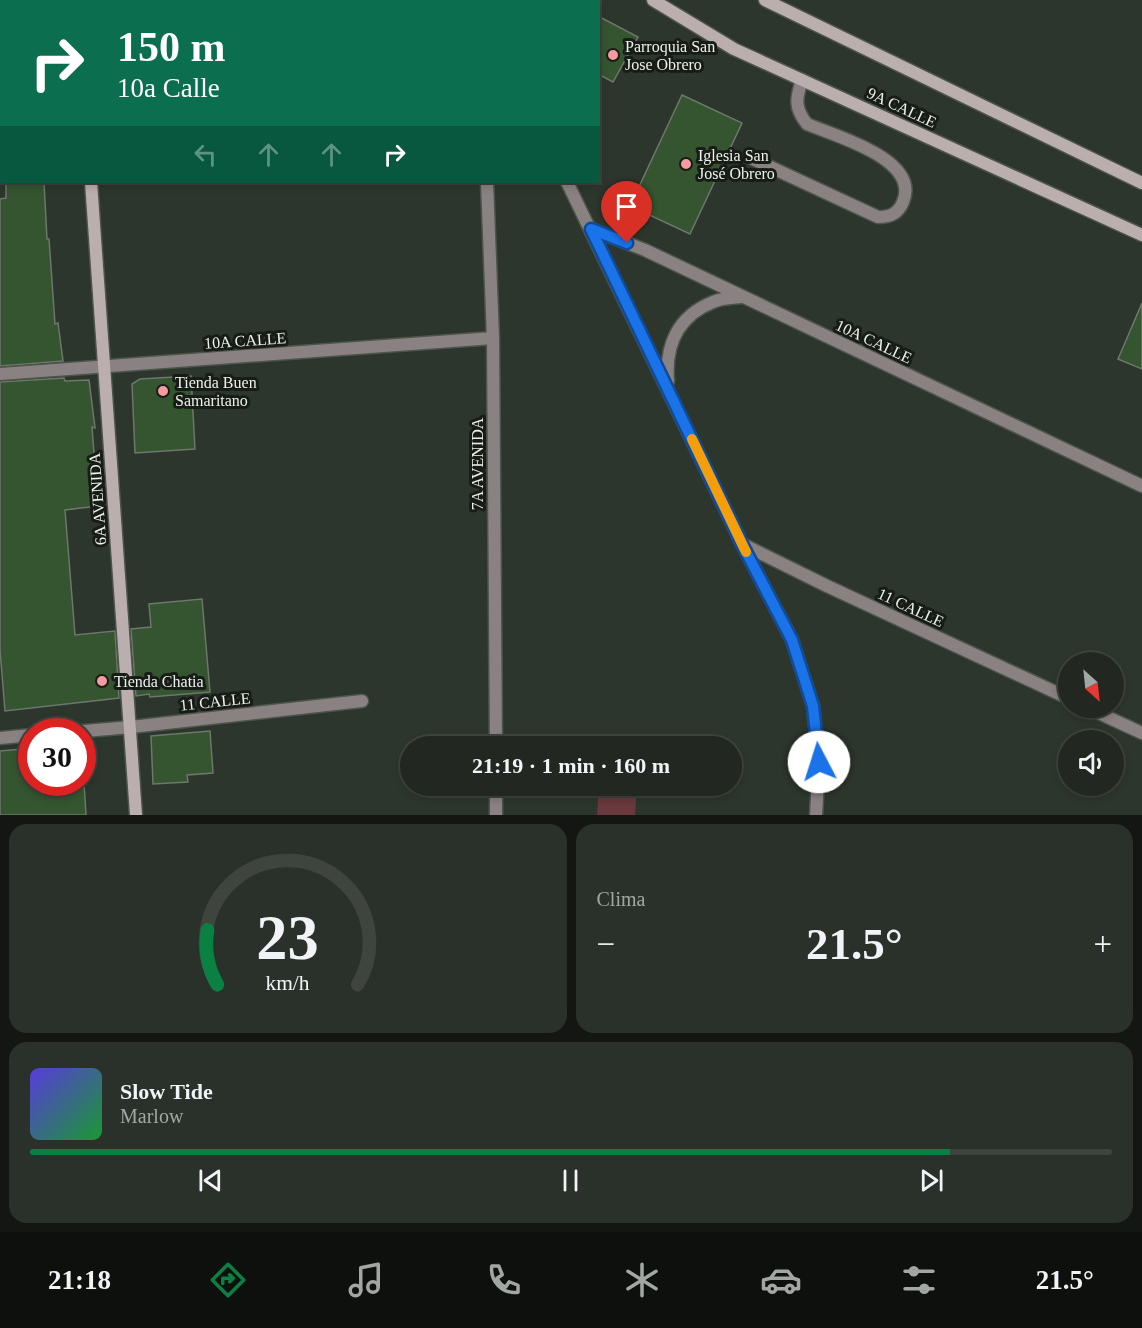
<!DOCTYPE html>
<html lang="es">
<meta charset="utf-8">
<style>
:root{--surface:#222821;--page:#2a302a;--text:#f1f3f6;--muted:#a2a6a5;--line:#3f443f;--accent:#0b8043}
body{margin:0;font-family:"Times New Roman",serif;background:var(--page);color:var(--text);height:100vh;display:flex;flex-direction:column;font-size:22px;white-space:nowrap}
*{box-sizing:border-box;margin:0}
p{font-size:20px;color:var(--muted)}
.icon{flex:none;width:33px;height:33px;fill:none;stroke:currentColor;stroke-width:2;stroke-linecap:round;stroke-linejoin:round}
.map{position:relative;height:815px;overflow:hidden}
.sheet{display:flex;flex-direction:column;gap:9px;padding:9px;background:#131612;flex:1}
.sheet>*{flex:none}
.guide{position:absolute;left:0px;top:0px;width:600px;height:183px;box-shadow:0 3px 9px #0003,0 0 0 2px var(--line);background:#0b6e4f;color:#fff;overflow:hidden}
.needle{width:39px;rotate:153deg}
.tools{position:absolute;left:1058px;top:652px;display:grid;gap:12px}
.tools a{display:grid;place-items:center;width:66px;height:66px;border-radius:50%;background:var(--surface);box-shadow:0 3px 9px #0003,0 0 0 2px var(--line);font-size:30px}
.speed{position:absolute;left:18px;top:718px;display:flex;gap:12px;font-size:30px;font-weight:700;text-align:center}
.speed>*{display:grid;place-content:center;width:78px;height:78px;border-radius:50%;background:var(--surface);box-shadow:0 3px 9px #0003,0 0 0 2px var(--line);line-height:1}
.speed .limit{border:9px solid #d22;background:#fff;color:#111}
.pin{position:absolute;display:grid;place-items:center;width:51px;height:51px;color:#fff;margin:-62px -26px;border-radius:50% 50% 50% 0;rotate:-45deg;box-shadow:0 0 6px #0007}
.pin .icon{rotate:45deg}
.me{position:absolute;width:66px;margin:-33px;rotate:355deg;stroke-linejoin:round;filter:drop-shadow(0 0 4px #0008)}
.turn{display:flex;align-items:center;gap:21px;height:126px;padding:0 18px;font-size:27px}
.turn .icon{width:78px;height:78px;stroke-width:2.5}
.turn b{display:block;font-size:42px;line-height:51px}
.lanes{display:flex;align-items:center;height:57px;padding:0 18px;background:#0003;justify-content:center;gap:30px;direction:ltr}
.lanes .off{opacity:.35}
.big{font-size:45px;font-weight:700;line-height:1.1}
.sheet .tile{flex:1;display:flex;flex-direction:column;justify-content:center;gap:9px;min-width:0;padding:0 21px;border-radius:18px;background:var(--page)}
.sheet .dial{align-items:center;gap:0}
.dial svg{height:156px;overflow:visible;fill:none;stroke:var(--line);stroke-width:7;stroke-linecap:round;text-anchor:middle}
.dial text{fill:var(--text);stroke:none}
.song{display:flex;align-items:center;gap:18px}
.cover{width:72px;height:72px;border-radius:9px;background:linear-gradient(135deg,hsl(250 70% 55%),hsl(130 70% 35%))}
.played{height:6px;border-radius:3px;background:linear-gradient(90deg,var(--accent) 85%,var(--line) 85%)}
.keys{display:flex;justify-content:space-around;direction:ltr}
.heat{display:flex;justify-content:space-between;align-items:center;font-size:33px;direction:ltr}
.sheet .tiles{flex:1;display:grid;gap:9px;grid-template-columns:1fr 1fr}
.tile:last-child{grid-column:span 2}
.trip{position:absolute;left:400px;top:736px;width:342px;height:60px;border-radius:30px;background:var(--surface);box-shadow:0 3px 9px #0003,0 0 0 2px var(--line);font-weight:700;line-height:60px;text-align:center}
.menu{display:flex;height:96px;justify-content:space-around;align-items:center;background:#0e100d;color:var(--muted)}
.menu .icon{width:42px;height:42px}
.menu .active{color:var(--accent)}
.menu b{font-size:27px;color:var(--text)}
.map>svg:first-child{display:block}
</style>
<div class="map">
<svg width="1142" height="815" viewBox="0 0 1142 815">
<rect width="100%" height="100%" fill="#2d362c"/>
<!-- green -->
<path fill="#69393d" d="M599 786H637L635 815H597Z"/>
<!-- building -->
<path fill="#355430" stroke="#6d776b" stroke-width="1.5" d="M598 16 638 37 613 82 598 74Z
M682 95 742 123 690 234 630 206Z
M6 182H44L47 239H49L55 324 58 323 63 361 0 366V199L6 198Z
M1142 303V369L1118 359Z
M191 376 195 449 135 453 132 384 140 379Z
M64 378 65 381 89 380 95 428 92 427 98 506 65 510 75 635 115 631 119 698 5 711 0 650V382Z
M202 599 210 692 150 697 149 694 136 696 131 629 151 627 149 604Z
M210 731 213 773 187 775 188 782 153 784 151 736Z
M32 748V783H84L86 815H0V751Z"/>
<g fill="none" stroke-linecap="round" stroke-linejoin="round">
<defs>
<path id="lane" d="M751 158 878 217C890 217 898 214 903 202 921 159 835 136 807 124 794 108 796 98 802 80"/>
<path id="street" d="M94 2 113 0
M497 2V0
M0 8H2
M487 182 493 338 496 747
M567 182 742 544 792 640 813 706 819 762 816 815
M591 229 645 250 1142 486
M0 374 493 338
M668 381C665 345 678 316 713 302 722 298 733 298 741 297
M742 544 827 586 1068 698
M1088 708 1142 733
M73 732 131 727 362 701
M0 738 32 735
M496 786V815"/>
<path id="secondary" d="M78 0V2
M653 0 734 49 1142 235
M765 0 1142 183
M91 182 136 815"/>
</defs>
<!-- lane casing -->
<use href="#lane" stroke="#4c544b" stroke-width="15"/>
<!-- street casing -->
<use href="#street" stroke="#4c544b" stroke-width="15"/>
<!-- secondary casing -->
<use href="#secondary" stroke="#4c544b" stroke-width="15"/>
<!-- lane -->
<use href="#lane" stroke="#8a8282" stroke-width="12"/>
<!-- street -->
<use href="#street" stroke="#8a8282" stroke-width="12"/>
<!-- secondary -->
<use href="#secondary" stroke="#bbaeae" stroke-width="12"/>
</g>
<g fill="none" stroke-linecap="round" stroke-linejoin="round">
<defs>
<path id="route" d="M627 243 591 229 742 544 792 640 813 706 819 762"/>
</defs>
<!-- route casing -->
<use href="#route" stroke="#114b97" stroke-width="15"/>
<!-- route -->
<use href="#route" stroke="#1a73e8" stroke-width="10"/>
<!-- slow -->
<path stroke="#f59e0b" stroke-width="10" d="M692 439 746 552"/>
</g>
<!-- markers -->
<g fill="#f49aa1" stroke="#181c17" stroke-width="2">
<circle cx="613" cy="55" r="6"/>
<circle cx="686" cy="164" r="6"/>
<circle cx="163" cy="391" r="6"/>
<circle cx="102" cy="681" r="6"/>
</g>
<g text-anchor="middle" stroke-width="6" stroke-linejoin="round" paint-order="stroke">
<!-- poi labels -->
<g font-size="16" fill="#ecf1eb" stroke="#181c17" text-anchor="start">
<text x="625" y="52">Parroquia San<tspan x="625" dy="18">Jose Obrero</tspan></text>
<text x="698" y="161">Iglesia San<tspan x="698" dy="18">José Obrero</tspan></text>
<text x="175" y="388">Tienda Buen<tspan x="175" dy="18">Samaritano</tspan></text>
<text x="114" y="687">Tienda Chatia</text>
</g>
<!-- street labels -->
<g font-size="16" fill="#ecf1eb" stroke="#181c17">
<text transform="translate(902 107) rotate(25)" y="6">9A CALLE</text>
<text transform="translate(245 340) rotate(-4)" y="6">10A CALLE</text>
<text transform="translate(874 341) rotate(25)" y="6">10A CALLE</text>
<text transform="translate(477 464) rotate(-90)" y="6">7A AVENIDA</text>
<text transform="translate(97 499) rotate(-94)" y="6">6A AVENIDA</text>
<text transform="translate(911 607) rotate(25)" y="6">11 CALLE</text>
<text transform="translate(215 701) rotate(-6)" y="6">11 CALLE</text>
</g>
</g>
</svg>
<div class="tools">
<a><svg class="needle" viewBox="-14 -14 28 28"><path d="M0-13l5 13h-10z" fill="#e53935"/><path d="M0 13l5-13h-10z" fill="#a2a6a5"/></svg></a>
<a><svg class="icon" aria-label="sound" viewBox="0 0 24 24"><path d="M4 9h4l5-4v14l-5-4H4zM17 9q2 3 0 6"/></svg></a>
</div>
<div class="speed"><div class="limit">30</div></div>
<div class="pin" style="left:627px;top:243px;background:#d93025"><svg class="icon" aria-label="arrive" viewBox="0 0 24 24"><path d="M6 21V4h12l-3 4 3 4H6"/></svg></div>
<svg class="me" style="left:819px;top:762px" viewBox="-20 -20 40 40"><circle r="19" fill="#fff"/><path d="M0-13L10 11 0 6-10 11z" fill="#1a73e8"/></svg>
<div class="trip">21:19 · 1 min · 160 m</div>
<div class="guide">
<div class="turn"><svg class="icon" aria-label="right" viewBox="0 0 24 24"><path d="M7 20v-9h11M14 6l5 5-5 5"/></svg><div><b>150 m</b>10a Calle</div></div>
<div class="lanes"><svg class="icon off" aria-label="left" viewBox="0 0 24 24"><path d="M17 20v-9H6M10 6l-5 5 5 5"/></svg><svg class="icon off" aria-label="ahead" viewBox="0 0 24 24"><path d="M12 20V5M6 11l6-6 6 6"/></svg><svg class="icon off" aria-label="ahead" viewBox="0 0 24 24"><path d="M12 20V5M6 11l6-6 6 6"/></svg><svg class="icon" aria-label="right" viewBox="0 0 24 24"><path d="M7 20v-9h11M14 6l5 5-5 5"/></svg></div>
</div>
</div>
<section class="sheet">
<div class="tiles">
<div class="tile dial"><svg viewBox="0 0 100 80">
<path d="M14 69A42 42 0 1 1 86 69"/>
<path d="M14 69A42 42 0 0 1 9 41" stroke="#0b8043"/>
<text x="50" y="56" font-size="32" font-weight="700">23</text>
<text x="50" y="72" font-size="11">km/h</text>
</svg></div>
<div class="tile"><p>Clima</p>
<div class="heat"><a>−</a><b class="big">21.5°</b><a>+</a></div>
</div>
<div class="tile">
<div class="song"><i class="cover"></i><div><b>Slow Tide</b><p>Marlow</p></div></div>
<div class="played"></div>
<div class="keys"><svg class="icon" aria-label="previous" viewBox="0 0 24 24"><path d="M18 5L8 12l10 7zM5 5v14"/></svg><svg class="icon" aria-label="pause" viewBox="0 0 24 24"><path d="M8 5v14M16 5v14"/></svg><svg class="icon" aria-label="next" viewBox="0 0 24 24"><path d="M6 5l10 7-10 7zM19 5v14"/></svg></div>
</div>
</div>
</section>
<nav class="menu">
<b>21:18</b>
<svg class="icon active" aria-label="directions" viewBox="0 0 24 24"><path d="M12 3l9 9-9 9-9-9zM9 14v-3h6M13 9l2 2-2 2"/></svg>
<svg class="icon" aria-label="music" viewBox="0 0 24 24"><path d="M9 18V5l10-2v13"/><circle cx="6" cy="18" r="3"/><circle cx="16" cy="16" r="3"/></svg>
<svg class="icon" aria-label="phone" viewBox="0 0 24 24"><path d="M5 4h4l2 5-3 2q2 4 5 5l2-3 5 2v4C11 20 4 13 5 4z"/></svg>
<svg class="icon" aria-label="climate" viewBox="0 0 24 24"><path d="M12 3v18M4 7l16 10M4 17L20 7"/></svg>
<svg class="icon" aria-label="car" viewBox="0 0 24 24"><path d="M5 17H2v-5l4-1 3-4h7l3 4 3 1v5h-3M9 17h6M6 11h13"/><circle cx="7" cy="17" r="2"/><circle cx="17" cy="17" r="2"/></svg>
<svg class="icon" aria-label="filters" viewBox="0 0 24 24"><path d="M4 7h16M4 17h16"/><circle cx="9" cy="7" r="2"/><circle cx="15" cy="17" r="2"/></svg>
<b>21.5°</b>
</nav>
